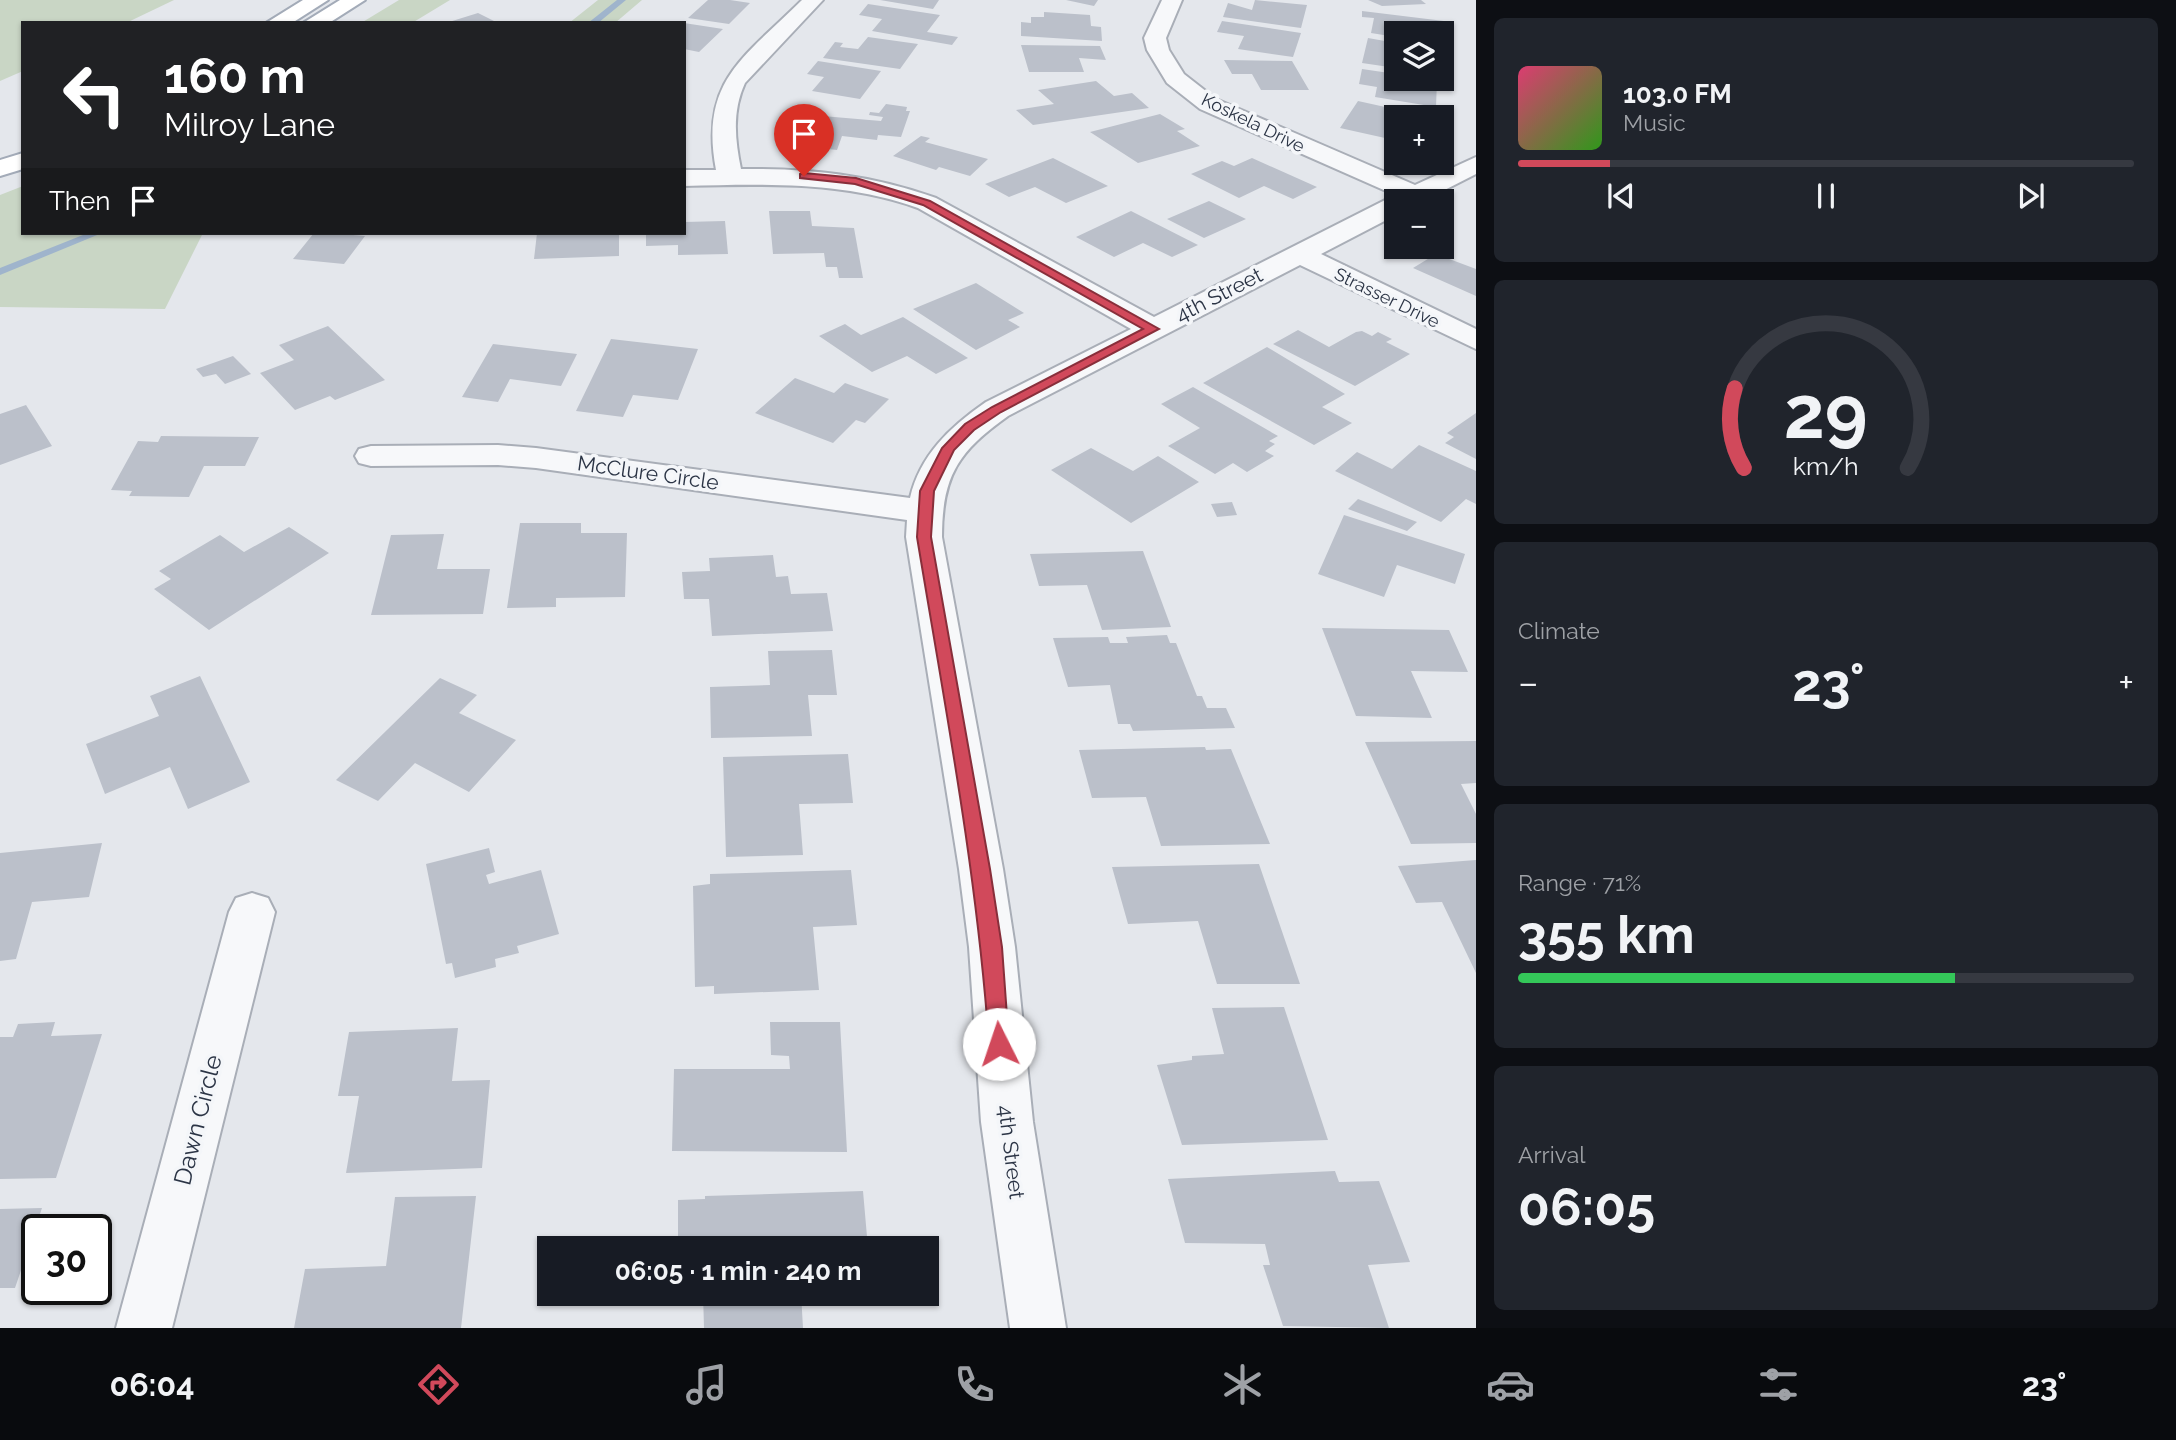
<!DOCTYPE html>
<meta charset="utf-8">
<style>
:root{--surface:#171b24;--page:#20242c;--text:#f1f3f6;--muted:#9ea1a6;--line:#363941;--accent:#d1495b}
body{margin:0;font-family:Raleway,sans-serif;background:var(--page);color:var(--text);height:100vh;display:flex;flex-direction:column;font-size:26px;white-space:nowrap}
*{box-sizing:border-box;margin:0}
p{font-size:23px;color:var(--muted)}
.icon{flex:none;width:38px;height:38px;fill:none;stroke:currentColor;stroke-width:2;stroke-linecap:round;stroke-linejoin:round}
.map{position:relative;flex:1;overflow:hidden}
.details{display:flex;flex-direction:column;gap:18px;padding:18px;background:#0d0f14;width:700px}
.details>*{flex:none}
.hud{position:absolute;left:21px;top:21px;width:665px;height:214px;border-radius:0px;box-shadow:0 2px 5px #0004;background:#202124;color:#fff;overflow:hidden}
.buttons{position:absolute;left:1384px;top:21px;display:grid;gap:14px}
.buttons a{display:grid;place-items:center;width:70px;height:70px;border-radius:0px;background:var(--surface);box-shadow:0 2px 5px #0004;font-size:35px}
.speed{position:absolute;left:21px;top:1214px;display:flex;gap:14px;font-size:35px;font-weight:700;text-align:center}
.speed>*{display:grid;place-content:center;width:91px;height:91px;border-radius:50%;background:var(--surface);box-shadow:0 2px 5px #0004;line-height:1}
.speed .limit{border:4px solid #111;border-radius:10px;background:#fff;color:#111}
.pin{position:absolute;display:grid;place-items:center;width:60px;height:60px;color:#fff;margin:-72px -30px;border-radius:50% 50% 50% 0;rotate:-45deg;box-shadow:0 0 7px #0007}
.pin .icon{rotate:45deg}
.me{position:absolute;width:77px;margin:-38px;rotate:356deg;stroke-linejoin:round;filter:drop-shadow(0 0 5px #0008)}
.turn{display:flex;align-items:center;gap:24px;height:147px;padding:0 28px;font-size:32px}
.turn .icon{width:91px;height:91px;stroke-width:2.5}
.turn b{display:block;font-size:49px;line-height:60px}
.then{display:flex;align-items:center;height:66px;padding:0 28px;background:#0003;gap:14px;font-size:26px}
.big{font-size:52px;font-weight:700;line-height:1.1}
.details .widget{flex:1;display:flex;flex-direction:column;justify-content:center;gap:10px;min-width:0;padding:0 24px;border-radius:10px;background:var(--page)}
.details .dial{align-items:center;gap:0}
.dial svg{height:182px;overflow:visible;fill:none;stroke:var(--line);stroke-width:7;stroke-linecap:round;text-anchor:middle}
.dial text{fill:var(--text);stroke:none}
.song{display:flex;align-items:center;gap:21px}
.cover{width:84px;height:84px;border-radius:10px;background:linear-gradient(135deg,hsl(340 70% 55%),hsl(110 70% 35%))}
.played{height:7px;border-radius:4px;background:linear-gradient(90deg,var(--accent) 15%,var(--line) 15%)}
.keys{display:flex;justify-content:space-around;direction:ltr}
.heat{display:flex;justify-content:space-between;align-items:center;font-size:38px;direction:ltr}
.charge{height:10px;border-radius:5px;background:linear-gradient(90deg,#34c759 71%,var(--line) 0)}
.trip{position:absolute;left:537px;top:1236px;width:402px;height:70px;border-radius:0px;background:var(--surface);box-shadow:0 2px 5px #0004;font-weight:700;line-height:70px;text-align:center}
.tab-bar{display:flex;height:112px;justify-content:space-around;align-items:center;background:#090b0e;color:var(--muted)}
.tab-bar .icon{width:49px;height:49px}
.tab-bar .selected{color:var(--accent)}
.tab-bar b{font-size:32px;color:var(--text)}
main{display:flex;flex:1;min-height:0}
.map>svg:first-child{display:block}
</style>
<main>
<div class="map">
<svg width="1476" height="1328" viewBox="0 0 1476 1328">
<rect width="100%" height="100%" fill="#e4e7ec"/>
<!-- green -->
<path fill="#c9d6c5" d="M0 0H174L126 23H23V71L0 81Z
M399 0H450L412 23H361Z
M598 0H642L615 23H569Z
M23 186V233H203L165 309 0 307V195Z"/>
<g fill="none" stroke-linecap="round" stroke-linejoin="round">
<!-- stream -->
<path fill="#9fb4cc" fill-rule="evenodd" d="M617 0H626L598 23H588Z
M88 233H102L0 275V268Z"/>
</g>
<!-- building -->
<path fill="#bbc0ca" d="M708 0H730L750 3 729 24 688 18Z
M880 0H939L933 9Z
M1066 0H1098L1094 6Z
M1255 0 1307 5 1301 28 1223 17 1228 3 1252 10Z
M1368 0H1421L1426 4 1382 6Z
M868 4 940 15 927 32 958 37 952 45 872 31 882 19 859 15Z
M1362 11 1444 21 1443 28 1413 26 1412 33H1396V37L1371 33 1374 18 1362 17Z
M1044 12 1090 15 1091 26 1101 27 1102 41 1021 36V22L1031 23V17H1044Z
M478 13 498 23H449V22Z
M1222 21 1301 33 1293 57 1238 49 1244 36 1217 32Z
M684 23 723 29 699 52 684 49Z
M868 37 918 44 900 69 823 58 835 42 843 43 840 47 858 49Z
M1368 38 1396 43V68L1362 63Z
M1021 45 1100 46 1106 60 1079 58 1084 72H1029Z
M1224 60 1292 61 1309 90H1261L1252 74H1232Z
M818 61 881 71 860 99 812 91 824 77 807 74Z
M1362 69 1396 74V79L1437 80 1436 107 1375 97 1377 87 1359 84Z
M1096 81 1114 96 1132 93 1149 108 1033 125 1016 110 1054 104 1038 90Z
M1358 101 1426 116 1425 117H1396V124L1385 138 1340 128Z
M886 104 907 107 906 111H910L901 137 878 135 877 140 842 136 837 150 801 146 807 133 791 132 799 114 881 121 883 117 869 115 870 112 879 113Z
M1160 114 1185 129 1177 131 1200 146 1138 163 1090 132Z
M921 136 930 138 925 142 988 159 970 176 939 167 936 170 893 156Z
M1053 158 1108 186 1066 203 1035 187 1009 197 985 184Z
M1252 158 1317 187 1293 199 1264 186 1239 198 1191 174 1222 161 1234 166Z
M1209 201 1246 219 1204 238 1167 219Z
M769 211H810L812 226 854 228 863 278H839L837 267H826L824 253 773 254Z
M1131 211 1198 245 1172 257 1143 243 1114 257 1076 237Z
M725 221 728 254 678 255V245L646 246V233H684V222Z
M314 233H329L365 236 344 264 293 259Z
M537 233H619V256L534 259Z
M1436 254 1476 269V296L1413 268Z
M976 283 1024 313 1008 320 1020 327 976 350 913 309Z
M903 317 968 358 936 374 907 356 872 372 819 336 845 324 861 335Z
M328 326 385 380 335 400 330 396 295 410 260 373 294 360 279 345Z
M1298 330 1329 347 1356 332 1362 331 1372 336 1378 332 1392 339 1386 342 1410 354 1355 386 1273 344Z
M611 339 698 349 678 400 633 395 623 417 576 411Z
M493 344 577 354 561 386 510 379 498 402 462 397Z
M1267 347 1345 394 1322 407 1352 423 1314 445 1203 383Z
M233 356 251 374 225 384 216 374 203 377 196 369Z
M795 378 834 393 845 383 889 399 865 423 856 420 833 443 755 413Z
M1193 387 1278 436 1269 441 1275 444 1265 451 1274 456 1247 472 1233 463 1215 474 1168 446 1200 428 1161 404Z
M26 405 52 446 0 465V414Z
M1476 413V459L1445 443 1454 437 1447 433Z
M161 436 259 437 245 466H204L189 497 129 496 132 491 111 490 138 441 158 442Z
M1419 445 1476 471V504L1466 499 1441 522 1335 471 1357 452 1392 469Z
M1091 448 1133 471 1158 456 1199 482 1131 523 1051 470Z
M1358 499 1417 522 1407 531 1348 509Z
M1232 502 1237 515 1217 517 1211 504Z
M1344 515 1465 554 1455 584 1397 565 1384 597 1318 574Z
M520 523H581V533H627L625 597 556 598V607L507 608Z
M289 527 329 553 209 630 154 589 171 579 159 571 220 535 244 552Z
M444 534 437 569H490L483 614 371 615 391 535Z
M1143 551 1171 627 1102 630 1087 585 1039 586 1030 554Z
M773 555 776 577 788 576 791 594 827 593 833 631 712 636 709 599H684L682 572 710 571 709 558Z
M1322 628 1449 630 1468 672 1411 671 1432 718 1356 716Z
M1167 635 1170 643H1176L1197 696H1202L1207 708H1226L1235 728 1133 731 1130 724H1118L1110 685 1068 687 1053 638 1108 637 1110 643H1128L1126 637Z
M832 650 837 695H808L812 736 711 738 710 687 770 685 768 651Z
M200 676 250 782 188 809 170 767 105 794 86 744 159 716 150 696Z
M440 678 477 695 459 713 516 740 469 792 415 763 378 801 336 780Z
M1476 741V783L1461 784 1476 814V843L1411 844 1365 742Z
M1205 747 1206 750 1231 749 1270 844 1161 846 1146 797 1092 798 1079 750Z
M848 754 853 803 799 804 803 855 726 857 723 757Z
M102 843 89 897 32 902 16 959 0 961V853Z
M489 848 495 872 486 875 489 884 541 870 559 934 517 946 519 953 495 959 496 967 455 978 452 963 446 964 426 864Z
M1476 860V973L1442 902 1416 903 1398 866Z
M1259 864 1300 984H1217L1198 921 1128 924 1112 867Z
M851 870 857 925 813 927 819 990 714 994V986L695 987 693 886 710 884V874Z
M1284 1007 1328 1140 1182 1145 1157 1065 1192 1060V1056L1224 1054 1212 1008Z
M55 1022 51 1036 102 1034 56 1178 0 1179V1037H13L18 1024Z
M770 1022H840L847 1152 672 1151 674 1069H790L789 1056 771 1055Z
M458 1028 452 1081 490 1080 482 1168 346 1173 359 1096H338L349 1032Z
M1335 1171 1339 1182 1379 1181 1410 1262 1368 1265 1389 1328 1283 1326 1263 1265H1270L1265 1244 1185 1243 1168 1179Z
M863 1191 868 1248H678V1200L705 1199V1196Z
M476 1196 461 1328H294L305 1269 386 1266 395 1197Z
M42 1208 15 1288H0V1209Z
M703 1293H801L803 1328H704Z"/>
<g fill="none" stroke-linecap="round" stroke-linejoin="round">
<defs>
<path id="street" d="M802 0H823L745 83C732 111 735 140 741 169 809 168 872 175 936 198L1154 317 1395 195 1200 109 1167 83 1147 50 1144 38 1162 0H1182L1166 38 1169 50 1184 74 1216 99 1415 185 1476 157V174L1425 200 1396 201V215L1321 254 1476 329V349L1300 265 1008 416C959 451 942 475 942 537L1003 869 1015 947 1033 1122 1066 1328H1010L981 1122 969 947 959 869 906 537 907 520 536 468 498 465 371 466 359 463 355 456 359 449 371 446 498 445 536 448 910 498C920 455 950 427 986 402L1131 329 918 208C842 181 764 184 684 186V170H716C699 80 745 57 802 0Z
M252 893 268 898 275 912 172 1328H116L229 912 236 898Z"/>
<path id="primary" d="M303 0H328L292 23H266Z
M340 0H365L329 23H303Z
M23 153V169L0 176V160Z"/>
</defs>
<!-- street casing -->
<use href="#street" stroke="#a9aeb7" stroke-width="4"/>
<!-- primary casing -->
<use href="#primary" stroke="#a3abb8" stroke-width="4"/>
<!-- street -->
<use href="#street" fill="#f7f8fa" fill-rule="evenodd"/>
<!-- primary -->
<use href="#primary" fill="#fff" fill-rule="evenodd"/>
</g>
<!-- route -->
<path fill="#d1495b" stroke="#882f3b" stroke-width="2" d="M804 173 856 178 930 201 1159 329 1001 412 974 430 954 450 934 491 931 537 990 869 1002 947 1009 1044 1006 1051 999 1053 992 1051 989 1044C977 873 945 706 917 537L920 491 942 448 965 424 992 407 1143 329 923 205 855 184 800 178V174Z"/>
<g text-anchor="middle" stroke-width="7" stroke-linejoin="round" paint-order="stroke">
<!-- far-street labels -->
<g font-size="18" fill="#2b3445" stroke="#f4f6f9">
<text transform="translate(1253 123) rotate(26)" y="6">Koskela Drive</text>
<text transform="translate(1387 298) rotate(26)" y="6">Strasser Drive</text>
</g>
<!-- street labels -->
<g font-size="21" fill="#2b3445" stroke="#f4f6f9">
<text transform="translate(1219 295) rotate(-27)" y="7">4th Street</text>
<text transform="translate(648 473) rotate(8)" y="7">McClure Circle</text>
<text transform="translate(1011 1152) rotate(83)" y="7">4th Street</text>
</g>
<!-- near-street labels -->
<g font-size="24" fill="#2b3445" stroke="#f4f6f9">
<text transform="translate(198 1120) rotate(-76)" y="8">Dawn Circle</text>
</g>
</g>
</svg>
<div class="buttons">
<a><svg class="icon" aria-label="layers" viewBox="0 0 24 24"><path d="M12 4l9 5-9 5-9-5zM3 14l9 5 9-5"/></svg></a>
<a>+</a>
<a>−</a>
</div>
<div class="speed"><div class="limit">30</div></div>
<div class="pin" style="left:804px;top:176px;background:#d93025"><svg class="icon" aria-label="arrive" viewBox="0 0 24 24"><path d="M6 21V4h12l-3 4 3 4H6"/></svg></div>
<svg class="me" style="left:999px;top:1044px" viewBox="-20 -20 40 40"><circle r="19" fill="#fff"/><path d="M0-13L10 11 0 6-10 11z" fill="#d1495b"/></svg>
<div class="trip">06:05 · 1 min · 240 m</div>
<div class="hud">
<div class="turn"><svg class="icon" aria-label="left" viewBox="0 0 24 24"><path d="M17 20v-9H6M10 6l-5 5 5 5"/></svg><div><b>160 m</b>Milroy Lane</div></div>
<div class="then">Then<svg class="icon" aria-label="arrive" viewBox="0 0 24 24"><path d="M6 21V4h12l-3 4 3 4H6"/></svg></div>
</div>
</div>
<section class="details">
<div class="widget">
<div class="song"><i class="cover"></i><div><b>103.0 FM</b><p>Music</p></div></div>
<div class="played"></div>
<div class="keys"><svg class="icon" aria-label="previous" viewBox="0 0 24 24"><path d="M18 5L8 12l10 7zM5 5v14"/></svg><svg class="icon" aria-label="pause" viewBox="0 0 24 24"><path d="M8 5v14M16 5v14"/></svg><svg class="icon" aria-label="next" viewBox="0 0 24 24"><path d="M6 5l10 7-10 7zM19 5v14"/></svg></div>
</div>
<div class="widget dial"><svg viewBox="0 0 100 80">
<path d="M14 69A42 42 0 1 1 86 69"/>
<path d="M14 69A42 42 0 0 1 10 34" stroke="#d1495b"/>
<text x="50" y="56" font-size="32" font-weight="700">29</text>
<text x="50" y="72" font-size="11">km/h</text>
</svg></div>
<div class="widget"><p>Climate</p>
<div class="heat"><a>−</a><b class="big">23°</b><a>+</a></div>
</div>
<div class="widget"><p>Range · 71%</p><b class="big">355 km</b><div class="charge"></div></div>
<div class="widget"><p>Arrival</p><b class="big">06:05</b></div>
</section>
</main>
<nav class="tab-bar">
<b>06:04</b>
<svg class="icon selected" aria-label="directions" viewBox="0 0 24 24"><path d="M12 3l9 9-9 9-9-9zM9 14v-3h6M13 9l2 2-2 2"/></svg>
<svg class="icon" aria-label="music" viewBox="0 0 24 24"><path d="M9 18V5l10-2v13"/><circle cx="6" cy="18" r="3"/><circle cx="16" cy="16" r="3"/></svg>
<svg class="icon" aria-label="phone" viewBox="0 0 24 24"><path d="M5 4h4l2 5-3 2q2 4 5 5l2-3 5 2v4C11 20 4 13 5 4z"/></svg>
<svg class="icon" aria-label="climate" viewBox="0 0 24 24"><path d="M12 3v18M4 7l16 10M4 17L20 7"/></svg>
<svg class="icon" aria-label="car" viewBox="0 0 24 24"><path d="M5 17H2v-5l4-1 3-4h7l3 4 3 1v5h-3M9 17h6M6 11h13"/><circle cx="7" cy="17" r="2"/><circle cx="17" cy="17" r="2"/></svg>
<svg class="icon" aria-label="filters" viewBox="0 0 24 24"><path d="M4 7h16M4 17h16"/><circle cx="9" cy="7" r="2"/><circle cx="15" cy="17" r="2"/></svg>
<b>23°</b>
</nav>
